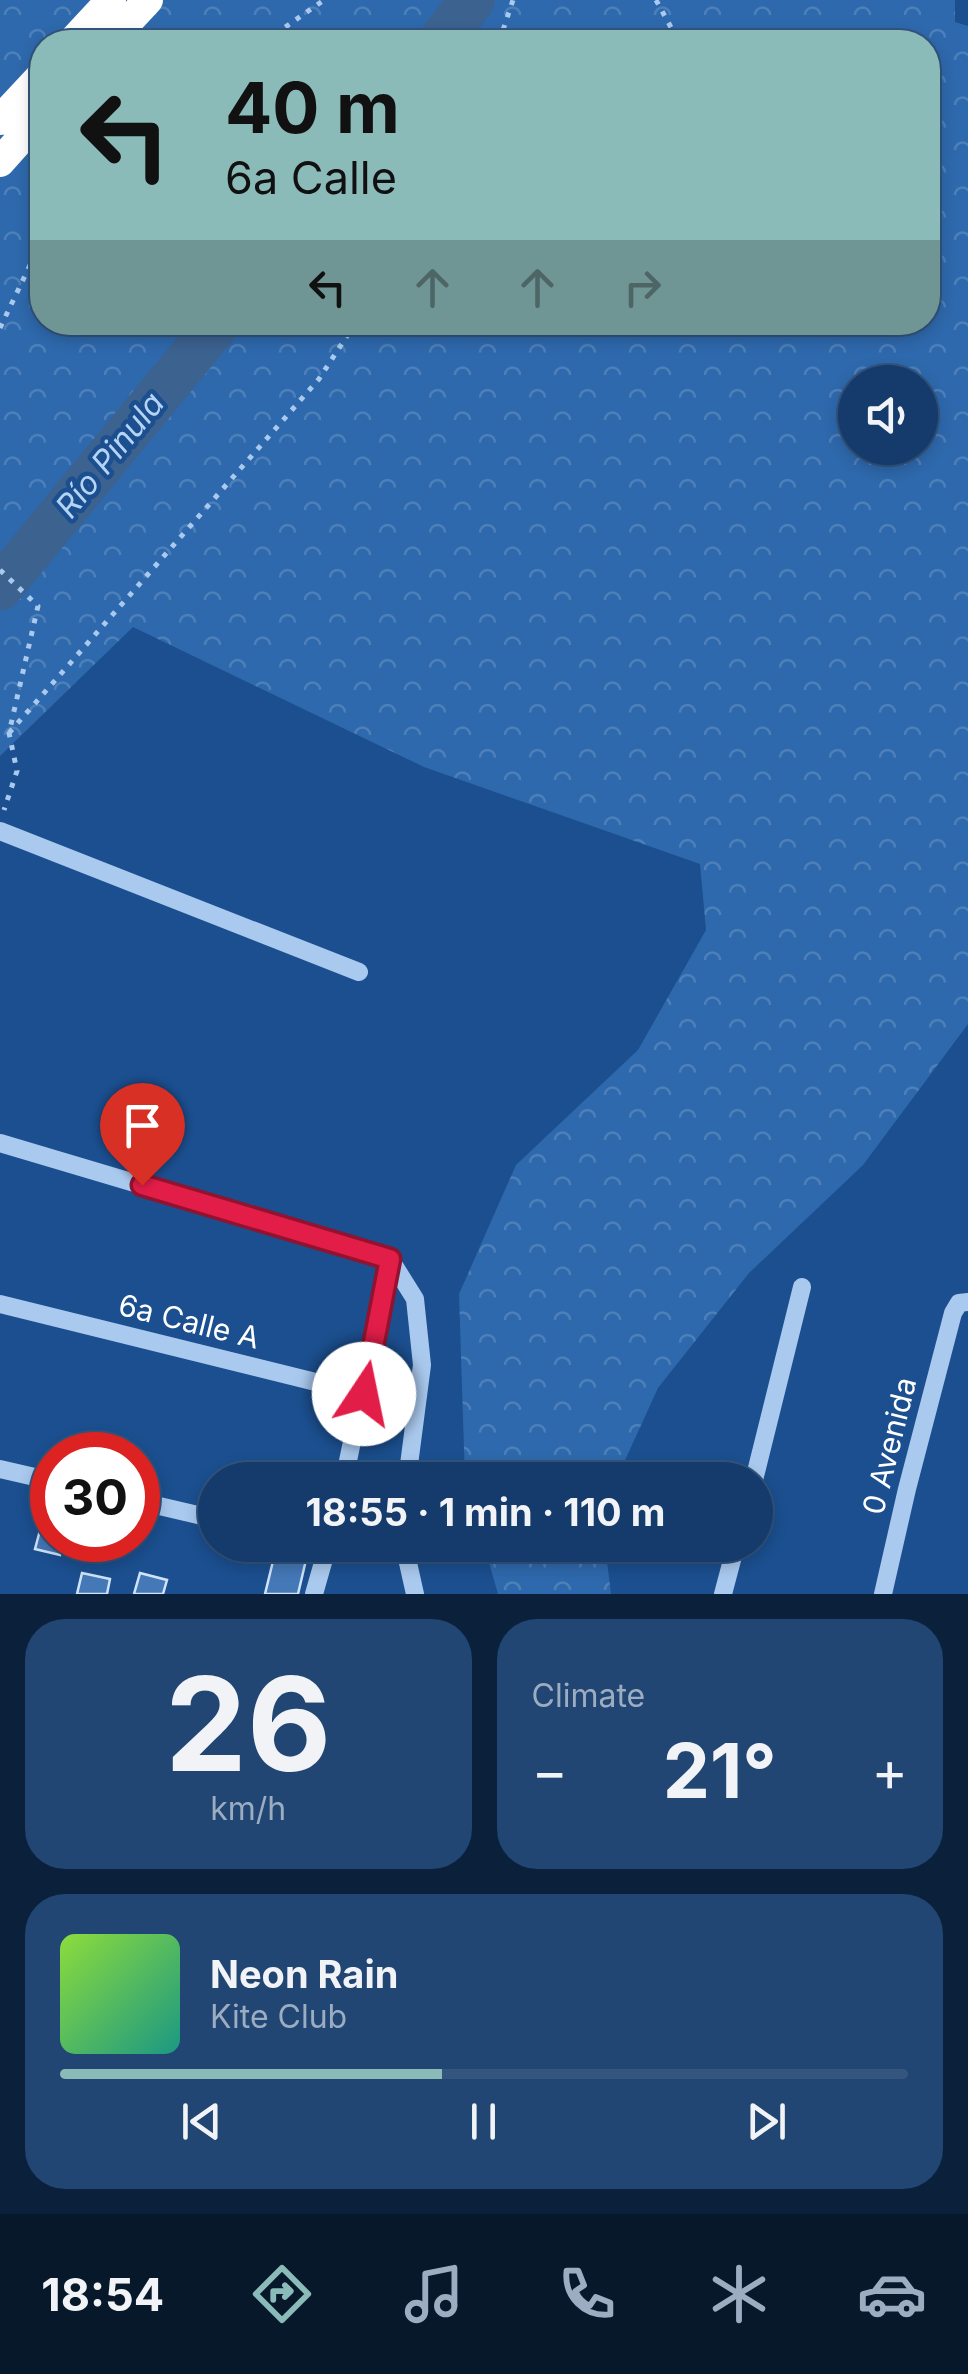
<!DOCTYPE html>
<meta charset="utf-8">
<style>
:root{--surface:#143b6b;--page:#214673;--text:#f1f3f6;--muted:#9dadc1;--line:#33557e;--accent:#8bbbb9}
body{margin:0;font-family:Inter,sans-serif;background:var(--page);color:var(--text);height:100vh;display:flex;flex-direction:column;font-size:38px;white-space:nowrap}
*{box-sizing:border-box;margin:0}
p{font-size:32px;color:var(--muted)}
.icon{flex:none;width:55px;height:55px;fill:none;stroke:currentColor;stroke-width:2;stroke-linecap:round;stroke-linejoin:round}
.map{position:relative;height:1594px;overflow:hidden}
.panel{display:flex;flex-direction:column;gap:25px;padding:25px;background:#0b203b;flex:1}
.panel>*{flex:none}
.guide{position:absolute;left:30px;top:30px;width:910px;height:305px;border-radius:40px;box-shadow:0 5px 15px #0003,0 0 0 2px var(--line);background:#8bbbb9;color:#111;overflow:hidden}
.fabs{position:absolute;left:838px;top:365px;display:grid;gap:20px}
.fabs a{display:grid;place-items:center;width:100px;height:100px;border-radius:50%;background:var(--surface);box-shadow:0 5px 15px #0003,0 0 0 2px var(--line);font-size:50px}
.speed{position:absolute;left:30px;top:1432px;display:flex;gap:20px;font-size:50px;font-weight:700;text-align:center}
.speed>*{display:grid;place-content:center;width:130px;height:130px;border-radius:50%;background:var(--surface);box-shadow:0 5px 15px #0003,0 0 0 2px var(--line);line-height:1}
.speed .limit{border:15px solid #d22;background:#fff;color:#111}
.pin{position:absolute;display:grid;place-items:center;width:85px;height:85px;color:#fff;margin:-102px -42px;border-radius:50% 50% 50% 0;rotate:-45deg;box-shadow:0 0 10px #0007}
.pin .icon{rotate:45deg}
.me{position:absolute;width:110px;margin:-55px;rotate:11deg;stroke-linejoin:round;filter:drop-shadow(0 0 8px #0008)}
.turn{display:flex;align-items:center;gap:35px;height:210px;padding:0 30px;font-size:45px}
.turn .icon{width:130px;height:130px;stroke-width:2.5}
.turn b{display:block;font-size:70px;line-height:85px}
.lanes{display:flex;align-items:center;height:95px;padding:0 30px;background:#0003;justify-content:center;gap:50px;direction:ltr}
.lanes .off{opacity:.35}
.big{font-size:75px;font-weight:700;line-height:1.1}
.panel .tile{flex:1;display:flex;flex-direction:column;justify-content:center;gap:15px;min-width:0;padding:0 35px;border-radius:40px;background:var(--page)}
.panel .dial{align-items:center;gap:0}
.dial b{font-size:130px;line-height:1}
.song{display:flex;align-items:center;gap:30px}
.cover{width:120px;height:120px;border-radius:15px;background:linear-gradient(135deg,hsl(90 70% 55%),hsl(170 70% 35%))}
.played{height:10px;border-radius:5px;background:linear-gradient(90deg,var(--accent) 45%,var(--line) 45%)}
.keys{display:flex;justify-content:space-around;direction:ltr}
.heat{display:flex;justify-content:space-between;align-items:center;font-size:55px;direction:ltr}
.panel .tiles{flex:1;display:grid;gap:25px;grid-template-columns:1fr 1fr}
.tile:last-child{grid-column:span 2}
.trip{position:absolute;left:198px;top:1462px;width:575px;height:100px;border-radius:50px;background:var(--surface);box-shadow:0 5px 15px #0003,0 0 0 2px var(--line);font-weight:700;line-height:100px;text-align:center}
.tab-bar{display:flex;height:160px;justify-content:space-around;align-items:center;background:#08182b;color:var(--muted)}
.tab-bar .icon{width:70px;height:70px}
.tab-bar .active{color:var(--accent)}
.tab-bar b{font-size:45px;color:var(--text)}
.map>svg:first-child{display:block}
</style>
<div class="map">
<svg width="968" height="1594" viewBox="0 0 968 1594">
<defs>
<pattern id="forest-crowns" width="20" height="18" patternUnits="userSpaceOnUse" patternTransform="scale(2.5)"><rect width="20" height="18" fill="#2e69ad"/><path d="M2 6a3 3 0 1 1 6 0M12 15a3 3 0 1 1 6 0" fill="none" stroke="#4d80b9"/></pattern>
</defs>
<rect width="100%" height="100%" fill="#1b4f8f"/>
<!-- forest -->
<path fill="url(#forest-crowns)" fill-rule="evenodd" d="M0 0H955V22L968 26V1024L863 1165 749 1273 658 1388 616 1480H465L459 1294 516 1165 638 1050 706 930 700 864 424 767 133 627 0 756ZM42 42H928V322H42ZM855 382H920V448H855Z
M484 1545H605L611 1594H498Z"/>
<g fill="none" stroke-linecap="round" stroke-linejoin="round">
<!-- river -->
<path stroke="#3c6290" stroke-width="45" d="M440 42 472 0
M0 588 219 322"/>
</g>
<!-- building -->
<path fill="#4478b7" stroke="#cfe3fa" stroke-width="2.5" d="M50 1493 52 1494V1540H67L63 1541 60 1555 35 1549Z
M275 1553 306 1560 298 1594H265Z
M82 1573 110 1579 107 1594H77Z
M140 1573 167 1580 163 1594H134Z"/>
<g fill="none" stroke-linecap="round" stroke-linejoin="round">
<!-- path -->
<path stroke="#a9c9ee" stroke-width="5" stroke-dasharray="5 8" stroke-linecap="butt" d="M656 0 679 42
M264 42 324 0
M499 42 513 0
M0 328 32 261 42 249
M0 570 38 606 9 733 17 771 4 810
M9 733 319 379 356 322"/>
<!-- minor -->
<path stroke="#a9c9ee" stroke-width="18" d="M0 831 359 972
M0 1143 390 1259
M390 1259 415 1299 422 1365 407 1480
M0 1304 364 1394
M0 1469 52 1481
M344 1480 390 1259
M754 1480 802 1287
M138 1501 215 1519
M404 1545 415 1594
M314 1594 328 1545
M723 1594 736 1545
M883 1594 907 1489 953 1313 959 1303 968 1302"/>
<!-- highway -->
<path stroke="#fff" stroke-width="30" d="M72 42 111 0
M109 42 148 0
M0 120 42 75
M0 162 42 115"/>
</g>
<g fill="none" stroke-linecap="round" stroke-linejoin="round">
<defs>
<path id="route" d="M142 1185 390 1259 364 1394"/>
</defs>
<!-- route casing -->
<use href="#route" stroke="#92132f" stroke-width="25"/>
<!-- route -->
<use href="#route" stroke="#e11d48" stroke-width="18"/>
</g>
<g text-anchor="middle" stroke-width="9" stroke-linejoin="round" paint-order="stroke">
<!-- street labels -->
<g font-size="30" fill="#fff" stroke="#1b4f8f">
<text transform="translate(189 1322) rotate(14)" y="10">6a Calle A</text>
<text transform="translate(890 1446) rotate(-76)" y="10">0 Avenida</text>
</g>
<!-- water labels -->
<g font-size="32" font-style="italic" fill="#b5d3f5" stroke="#1b4f8f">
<text transform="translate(110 455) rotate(-51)" y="11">Río Pinula</text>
</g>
</g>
</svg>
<div class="fabs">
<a><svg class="icon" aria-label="sound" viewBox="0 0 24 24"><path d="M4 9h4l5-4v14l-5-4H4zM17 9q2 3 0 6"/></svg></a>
</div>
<div class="speed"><div class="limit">30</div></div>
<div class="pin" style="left:142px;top:1185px;background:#d93025"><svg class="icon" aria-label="arrive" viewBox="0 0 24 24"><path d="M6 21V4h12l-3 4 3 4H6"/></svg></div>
<svg class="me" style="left:364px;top:1394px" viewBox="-20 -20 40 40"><circle r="19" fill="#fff"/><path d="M0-13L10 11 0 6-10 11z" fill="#e11d48"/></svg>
<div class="trip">18:55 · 1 min · 110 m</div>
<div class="guide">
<div class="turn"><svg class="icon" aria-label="left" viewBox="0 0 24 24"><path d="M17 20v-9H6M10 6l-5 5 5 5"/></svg><div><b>40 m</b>6a Calle</div></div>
<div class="lanes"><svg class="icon" aria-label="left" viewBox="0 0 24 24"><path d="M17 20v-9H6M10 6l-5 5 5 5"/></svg><svg class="icon off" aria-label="ahead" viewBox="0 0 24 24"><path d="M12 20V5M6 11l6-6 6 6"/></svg><svg class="icon off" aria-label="ahead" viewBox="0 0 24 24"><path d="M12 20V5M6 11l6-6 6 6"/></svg><svg class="icon off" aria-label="right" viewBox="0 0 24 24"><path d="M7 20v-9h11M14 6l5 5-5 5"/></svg></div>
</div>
</div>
<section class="panel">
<div class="tiles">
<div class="tile dial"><b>26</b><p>km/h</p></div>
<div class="tile"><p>Climate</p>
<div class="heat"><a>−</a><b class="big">21°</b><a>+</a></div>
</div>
<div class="tile">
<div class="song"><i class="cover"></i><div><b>Neon Rain</b><p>Kite Club</p></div></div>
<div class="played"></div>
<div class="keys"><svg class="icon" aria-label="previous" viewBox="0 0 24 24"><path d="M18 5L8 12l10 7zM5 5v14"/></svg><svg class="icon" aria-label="pause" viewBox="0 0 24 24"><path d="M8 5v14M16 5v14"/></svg><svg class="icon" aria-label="next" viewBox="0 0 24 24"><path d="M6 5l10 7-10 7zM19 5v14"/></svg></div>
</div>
</div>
</section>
<nav class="tab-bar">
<b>18:54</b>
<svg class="icon active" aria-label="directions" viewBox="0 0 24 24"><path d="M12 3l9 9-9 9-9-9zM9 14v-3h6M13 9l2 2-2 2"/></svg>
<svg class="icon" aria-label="music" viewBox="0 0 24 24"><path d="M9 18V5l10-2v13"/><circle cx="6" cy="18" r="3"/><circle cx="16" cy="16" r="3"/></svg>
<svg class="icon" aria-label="phone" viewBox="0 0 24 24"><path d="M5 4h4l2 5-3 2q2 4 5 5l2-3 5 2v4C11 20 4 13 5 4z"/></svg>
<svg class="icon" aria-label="climate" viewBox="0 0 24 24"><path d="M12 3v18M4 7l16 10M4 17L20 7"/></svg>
<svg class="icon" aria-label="car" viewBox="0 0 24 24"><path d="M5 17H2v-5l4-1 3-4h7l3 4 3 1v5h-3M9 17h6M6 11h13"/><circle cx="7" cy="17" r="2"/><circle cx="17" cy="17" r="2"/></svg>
</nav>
